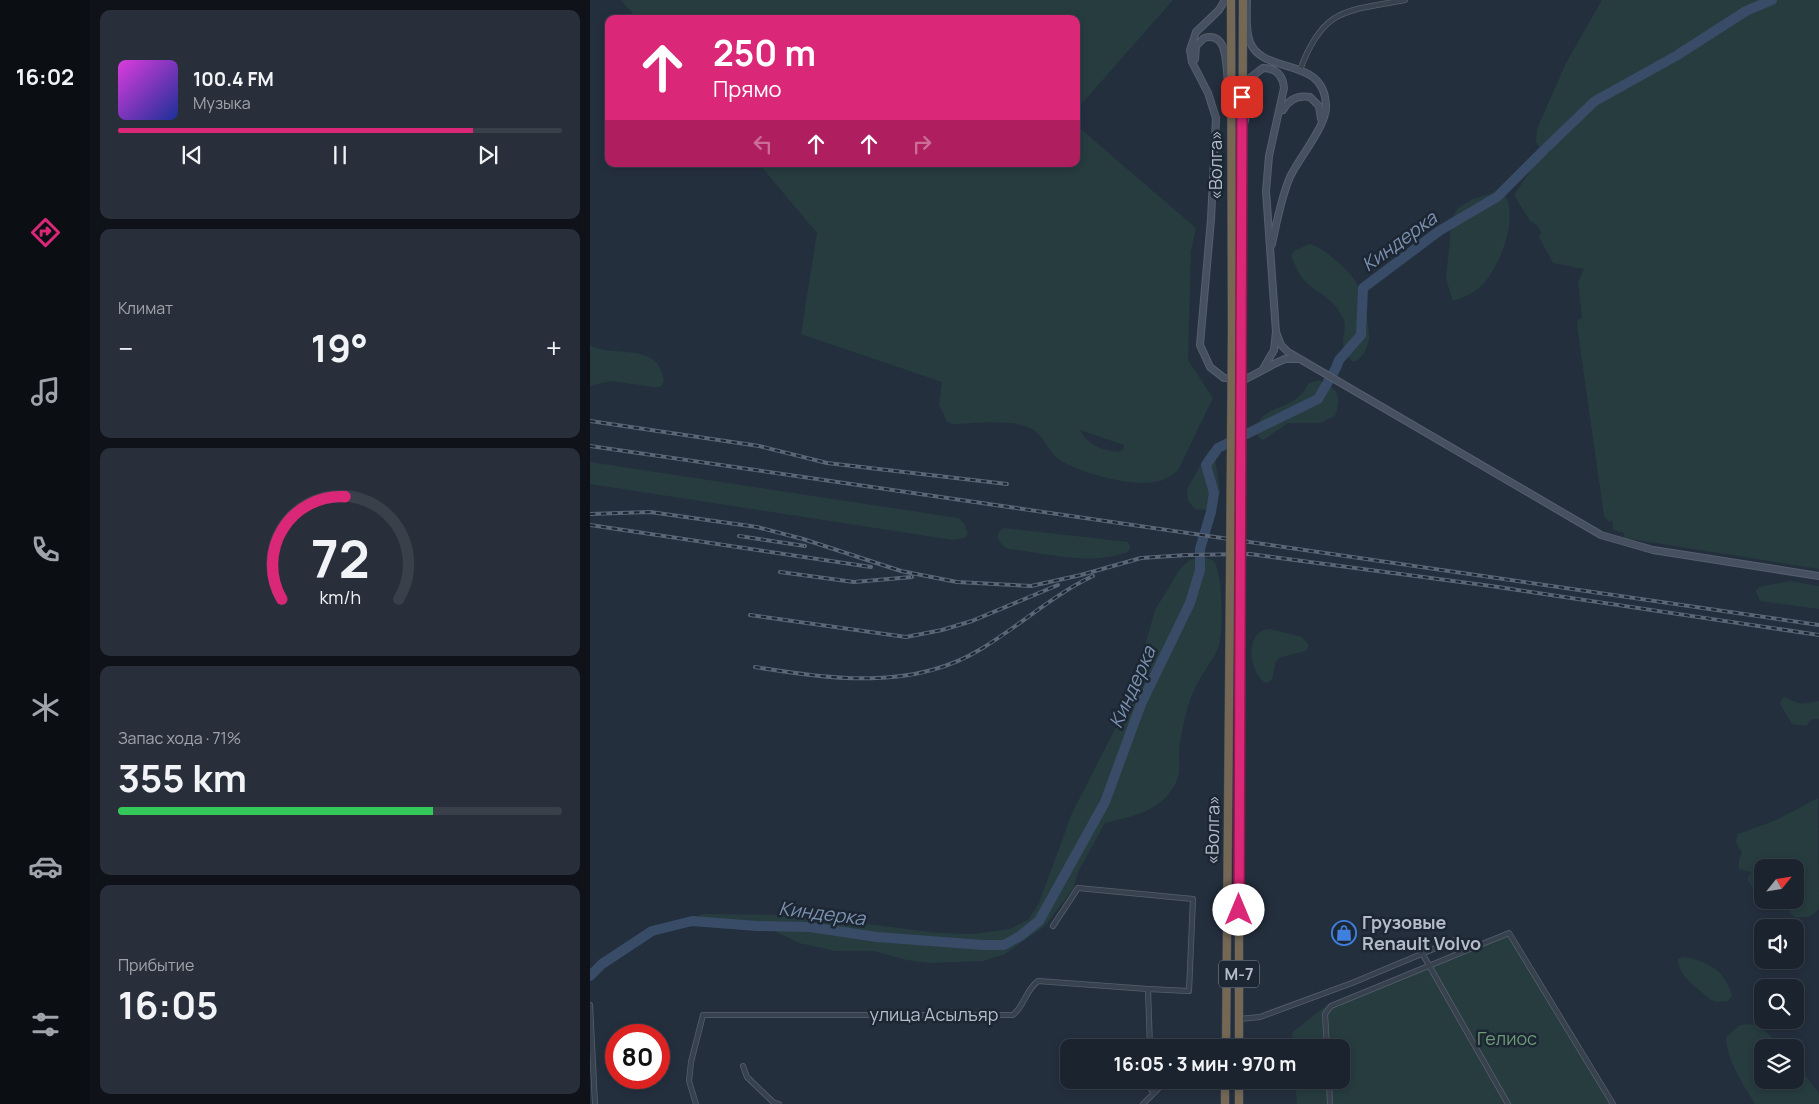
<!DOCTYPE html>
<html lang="ru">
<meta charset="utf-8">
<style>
:root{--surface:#1b232e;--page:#282f3a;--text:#f1f3f6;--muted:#a0a4aa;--line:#39404a;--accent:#db2777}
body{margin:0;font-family:Manrope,sans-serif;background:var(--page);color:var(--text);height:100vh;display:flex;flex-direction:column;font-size:19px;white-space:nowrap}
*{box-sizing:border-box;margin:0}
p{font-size:16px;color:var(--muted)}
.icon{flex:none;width:28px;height:28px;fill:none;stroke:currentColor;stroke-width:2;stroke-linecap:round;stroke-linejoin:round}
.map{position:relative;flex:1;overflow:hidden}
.drawer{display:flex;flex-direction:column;gap:10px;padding:10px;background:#0f1319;width:500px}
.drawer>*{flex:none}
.banner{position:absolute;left:15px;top:15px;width:475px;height:152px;border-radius:10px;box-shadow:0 2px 8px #0003,0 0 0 1px var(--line);background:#db2777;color:#fff;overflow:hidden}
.needle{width:32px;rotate:60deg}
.buttons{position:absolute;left:1164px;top:859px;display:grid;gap:10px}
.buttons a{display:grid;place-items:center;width:50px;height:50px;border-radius:10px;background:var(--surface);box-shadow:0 2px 8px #0003,0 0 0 1px var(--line);font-size:25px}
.speed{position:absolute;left:15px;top:1024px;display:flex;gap:10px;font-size:25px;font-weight:700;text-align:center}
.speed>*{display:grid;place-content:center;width:65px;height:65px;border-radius:50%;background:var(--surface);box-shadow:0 2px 8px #0003,0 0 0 1px var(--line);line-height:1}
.speed .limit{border:8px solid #d22;background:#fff;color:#111}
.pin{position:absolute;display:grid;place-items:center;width:42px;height:42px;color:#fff;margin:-21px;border-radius:10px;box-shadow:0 2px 8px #0006}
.me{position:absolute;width:55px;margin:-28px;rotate:0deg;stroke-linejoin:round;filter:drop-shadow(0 0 4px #0008)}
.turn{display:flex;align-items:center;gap:18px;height:105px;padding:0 25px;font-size:22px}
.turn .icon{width:65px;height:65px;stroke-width:2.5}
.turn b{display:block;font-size:35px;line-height:42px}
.lanes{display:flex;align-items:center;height:48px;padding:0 25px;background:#0003;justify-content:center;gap:25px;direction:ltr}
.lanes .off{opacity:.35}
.big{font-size:38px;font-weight:700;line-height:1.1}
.drawer .card{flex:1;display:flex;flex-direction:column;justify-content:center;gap:8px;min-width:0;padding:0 18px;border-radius:10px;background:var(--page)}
.drawer .dial{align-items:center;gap:0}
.dial svg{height:130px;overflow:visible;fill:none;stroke:var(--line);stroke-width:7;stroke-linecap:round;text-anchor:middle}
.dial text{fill:var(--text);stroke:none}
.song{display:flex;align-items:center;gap:15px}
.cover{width:60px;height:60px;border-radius:8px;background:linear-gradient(135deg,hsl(300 70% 55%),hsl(230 70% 35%))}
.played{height:5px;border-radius:2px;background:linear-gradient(90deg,var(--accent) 80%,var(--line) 80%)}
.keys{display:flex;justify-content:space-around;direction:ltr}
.heat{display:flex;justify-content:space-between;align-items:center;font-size:28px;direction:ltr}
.charge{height:8px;border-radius:4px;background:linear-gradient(90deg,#34c759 71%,var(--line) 0)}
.trip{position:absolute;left:470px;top:1039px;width:290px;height:50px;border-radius:10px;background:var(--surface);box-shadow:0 2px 8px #0003,0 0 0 1px var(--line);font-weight:700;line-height:50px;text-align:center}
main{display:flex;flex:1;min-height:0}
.menu{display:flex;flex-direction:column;width:90px;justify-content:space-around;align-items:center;background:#0b0e12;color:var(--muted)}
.menu .icon{width:35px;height:35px}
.menu .selected{color:var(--accent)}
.menu b{font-size:22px;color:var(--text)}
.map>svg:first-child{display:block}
</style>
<main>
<nav class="menu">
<b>16:02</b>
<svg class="icon selected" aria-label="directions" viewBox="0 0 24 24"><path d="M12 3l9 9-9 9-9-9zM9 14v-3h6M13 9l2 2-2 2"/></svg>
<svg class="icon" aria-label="music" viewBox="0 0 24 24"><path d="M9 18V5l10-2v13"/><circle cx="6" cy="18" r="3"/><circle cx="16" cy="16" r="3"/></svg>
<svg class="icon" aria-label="phone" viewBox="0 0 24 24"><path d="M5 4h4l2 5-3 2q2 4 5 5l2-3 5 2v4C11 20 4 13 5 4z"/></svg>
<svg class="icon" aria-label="climate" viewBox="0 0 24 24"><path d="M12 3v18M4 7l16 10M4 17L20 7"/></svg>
<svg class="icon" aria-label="car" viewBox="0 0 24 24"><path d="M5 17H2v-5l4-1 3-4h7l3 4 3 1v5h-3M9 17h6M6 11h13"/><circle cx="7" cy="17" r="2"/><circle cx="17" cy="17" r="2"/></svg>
<svg class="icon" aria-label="filters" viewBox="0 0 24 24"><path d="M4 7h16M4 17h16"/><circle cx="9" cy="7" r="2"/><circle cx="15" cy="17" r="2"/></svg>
</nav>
<section class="drawer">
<div class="card">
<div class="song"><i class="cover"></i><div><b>100.4 FM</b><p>Музыка</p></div></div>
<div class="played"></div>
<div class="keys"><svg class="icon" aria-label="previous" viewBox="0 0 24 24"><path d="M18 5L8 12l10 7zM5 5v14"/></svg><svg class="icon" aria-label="pause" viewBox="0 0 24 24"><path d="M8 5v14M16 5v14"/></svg><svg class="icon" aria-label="next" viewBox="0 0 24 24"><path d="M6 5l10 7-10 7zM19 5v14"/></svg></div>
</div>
<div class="card"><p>Климат</p>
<div class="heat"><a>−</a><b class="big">19°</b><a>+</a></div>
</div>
<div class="card dial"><svg viewBox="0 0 100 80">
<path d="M14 69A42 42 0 1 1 86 69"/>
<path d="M14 69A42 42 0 0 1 53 6" stroke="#db2777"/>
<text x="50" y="56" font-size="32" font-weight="700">72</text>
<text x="50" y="72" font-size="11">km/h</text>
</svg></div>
<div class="card"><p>Запас хода · 71%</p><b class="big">355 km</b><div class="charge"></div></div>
<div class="card"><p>Прибытие</p><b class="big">16:05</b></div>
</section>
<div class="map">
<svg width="1229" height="1104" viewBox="0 0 1229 1104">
<rect width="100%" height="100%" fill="#242f3e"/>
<!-- green -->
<path fill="#263c3f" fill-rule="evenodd" d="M31 0H583L486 110V19H47Z
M1012 0H1229V569L1034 538V533L1023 530 1022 520 1019 522 1014 516 987 325 988 320 992 318 988 282 994 269 963 263 949 237 951 232 947 225 940 221 924 195 952 153 946 141 947 129 975 65Z
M486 125 606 228 601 251 598 360 623 398 588 470C582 475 577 479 569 481 545 488 487 473 467 458 458 450 452 434 442 429 420 418 387 424 363 424L357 422 349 405 352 382 211 334 227 233 169 164H486ZM490 430 534 445V449L529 452C511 450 499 446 490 430Z
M912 190C931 213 911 265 893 284 884 293 875 297 863 301L856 279 862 218 868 208 883 199Z
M719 244C733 247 755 267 764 279 771 288 780 327 779 339 778 348 772 360 763 362 743 343 761 332 752 316 740 294 729 296 714 280 708 274 705 264 701 256L704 251Z
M0 345C24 359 70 340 74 382L70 387H64L20 381 0 386Z
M728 380C748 388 752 395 745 416L730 423H698L673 440 668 437C663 400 703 417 718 384Z
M619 450 624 452 630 492 626 503 617 510 605 509 598 501 597 489Z
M0 462 368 518 374 523 378 534 374 538 363 540 0 484Z
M414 528 538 542 540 547 538 552C501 566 456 553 418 549 409 543 402 535 414 528Z
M610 557C615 558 621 558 624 562 633 572 634 636 628 648 621 664 608 678 602 695 596 709 593 727 590 743 586 768 596 773 577 796 562 813 536 818 515 823L489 870 483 889 455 926 415 954 393 961 341 963 317 960 284 951H245L209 943 182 930 117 926 110 922 108 916 113 914 207 915 348 933 384 934 420 929 438 920 449 903 482 813 539 702 565 610 590 569 600 560Z
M1200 581 1229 586V609L1170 601 1166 591 1169 587Z
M680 629 712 637 719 645 716 651 691 657 686 661 682 680 676 683C658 673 654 630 680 629Z
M1195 697C1214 707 1211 703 1229 701V719H1222L1216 726 1202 724 1190 704 1192 698Z
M1228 798 1229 908C1224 917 1214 918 1204 917L1192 902 1186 904 1177 900H1205V868H1172V892L1165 891 1157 879 1161 872 1149 869V860L1152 853 1146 842 1148 834 1184 821Z
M921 931 1025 1104H707L705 1080H751V1048L703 1047 702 1033 738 1004Z
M1093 957C1118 961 1135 970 1142 996L1138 1001 1127 1002 1121 1000C1110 990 1087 976 1088 959Z
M1162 1024 1173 1029 1192 1047 1172 1048V1080H1205V1063L1229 1093V1104H1165C1153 1083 1137 1062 1136 1037L1150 1025Z"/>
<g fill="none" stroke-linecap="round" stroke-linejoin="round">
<!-- river -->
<path stroke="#394c67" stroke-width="10" d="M957 147 1005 101 1086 56 1156 11 1182 0
M0 976 12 964 62 931 102 921 167 926 220 927 287 937 393 945H414L430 936 449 921 515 802 551 704 600 603 610 570V549L621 512 624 493 616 465 628 448 728 399 746 368 749 360 771 335 773 288 849 231 907 197 954 150"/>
<defs>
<path id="street" d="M710 70C733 7 757 11 815 0
M463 926 488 888 603 899 599 991 558 989
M832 953 918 1104
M0 1005 5 1104
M649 1019 670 1017 762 983 865 940
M613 1048 619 1042 636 1041
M737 1048 735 1014 741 1006 919 933 1023 1104
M153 1066 157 1077 184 1103 189 1104
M554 1080 563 1092
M739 1080 740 1104
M106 1104 99 1081 101 1062 113 1015H423C435 1005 435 991 448 981L558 989 560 1048
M553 1104 577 1080"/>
<path id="secondary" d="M635 0 629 10 606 32 600 50 602 62 618 93 626 118 621 219 610 345 620 367 634 378 656 379 686 363 695 359H708
M657 0C657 13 655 30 660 42 673 76 735 55 736 106 737 125 709 158 700 177 691 198 687 221 682 244
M605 59 606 46 614 38C641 30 635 73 639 90
M693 110C699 99 708 95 720 97L729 106 731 119
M655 121 660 78 673 68C686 68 693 75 694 88L679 156 676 191 686 332 684 350 673 369
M686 332 691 345 698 352 1011 535 1063 550 1229 576"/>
<path id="highway" d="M641 0 642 329
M652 329 653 0
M636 1048 639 702
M649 1048V702
M635 1104V1080
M649 1104V1080"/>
</defs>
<!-- street casing -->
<use href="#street" stroke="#565f6c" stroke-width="6"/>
<!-- secondary casing -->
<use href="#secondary" stroke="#565f6c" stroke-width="8"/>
<!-- highway casing -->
<use href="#highway" stroke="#434c59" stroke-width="9"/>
<!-- street -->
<use href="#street" stroke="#38414e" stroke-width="4.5"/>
<!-- secondary -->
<use href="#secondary" stroke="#465061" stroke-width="6"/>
<!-- highway -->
<use href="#highway" stroke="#746855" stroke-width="8"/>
<defs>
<path id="rail" d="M0 421 169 446 237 463 417 484
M0 446 1229 625
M0 514 60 512 167 527 213 539 311 571 367 582 441 586 491 575 551 558 597 555 660 554 901 586 1229 635
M0 525 281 567
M149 536 215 546
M190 572 264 582 322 577
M160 615 316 637 352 630 382 621 468 585
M165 667C240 679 323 691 391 649 428 627 464 594 503 576"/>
</defs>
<!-- rail casing -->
<use href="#rail" stroke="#5a6575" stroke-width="4"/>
<!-- rail -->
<use href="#rail" stroke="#1d2633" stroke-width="2" stroke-dasharray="5.5" stroke-linecap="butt"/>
<defs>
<path id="highway-bridge" d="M639 702 642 329
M649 702 652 329"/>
</defs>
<!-- highway-bridge casing -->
<use href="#highway-bridge" stroke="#434c59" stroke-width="9" stroke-linecap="butt"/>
<!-- highway-bridge -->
<use href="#highway-bridge" stroke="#746855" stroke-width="8"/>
</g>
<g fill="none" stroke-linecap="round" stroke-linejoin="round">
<defs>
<path id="route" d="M649 910 652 97"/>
</defs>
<!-- route casing -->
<use href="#route" stroke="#8e194d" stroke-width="12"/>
<!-- route -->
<use href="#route" stroke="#db2777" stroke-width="9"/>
</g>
<!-- icons -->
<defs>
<symbol id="shop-ring" viewBox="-11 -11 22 22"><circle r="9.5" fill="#1d2633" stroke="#3f7fe0" stroke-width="1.5"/><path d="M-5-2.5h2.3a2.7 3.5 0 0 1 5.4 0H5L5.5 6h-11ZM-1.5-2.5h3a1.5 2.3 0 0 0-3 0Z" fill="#3f7fe0"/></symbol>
</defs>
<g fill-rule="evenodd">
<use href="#shop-ring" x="740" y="919" width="28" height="28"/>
</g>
<g text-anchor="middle" stroke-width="5" stroke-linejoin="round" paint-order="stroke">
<!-- shield labels -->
<rect fill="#1d2633" stroke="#878f9c" stroke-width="1" x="629" y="960.5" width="40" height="27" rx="4"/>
<g font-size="16" font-weight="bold" fill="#b4bcc9">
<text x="649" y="980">М-7</text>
</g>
<!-- street labels -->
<g font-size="18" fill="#b4bcc9" stroke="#1d2633">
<text transform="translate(626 165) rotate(-90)" y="6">«Волга»</text>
<text transform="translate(623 830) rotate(-89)" y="6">«Волга»</text>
<text x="344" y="1021">улица Асылъяр</text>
</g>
<!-- poi labels -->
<g font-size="18" font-weight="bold" fill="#b4bcc9" stroke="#1d2633" text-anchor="start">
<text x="772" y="929">Грузовые<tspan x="772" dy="21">Renault Volvo</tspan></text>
</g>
<!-- park labels -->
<g font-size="18" fill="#6b9a76" stroke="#1d2633">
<text x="917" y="1045">Гелиос</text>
</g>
<!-- water labels -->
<g font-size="19" font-style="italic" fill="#7c92b1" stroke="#1d2633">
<text transform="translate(809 241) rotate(-36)" y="7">Киндерка</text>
<text transform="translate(542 687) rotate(-66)" y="7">Киндерка</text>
<text transform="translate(232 913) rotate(7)" y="7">Киндерка</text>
</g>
</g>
</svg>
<div class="buttons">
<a><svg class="needle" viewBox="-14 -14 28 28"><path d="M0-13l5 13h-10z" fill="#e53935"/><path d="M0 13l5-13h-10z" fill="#a0a4aa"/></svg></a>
<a><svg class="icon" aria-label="sound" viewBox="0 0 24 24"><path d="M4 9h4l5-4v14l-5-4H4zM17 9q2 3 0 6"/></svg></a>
<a><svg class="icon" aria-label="search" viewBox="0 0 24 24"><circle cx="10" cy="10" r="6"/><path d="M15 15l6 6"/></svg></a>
<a><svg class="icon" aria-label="layers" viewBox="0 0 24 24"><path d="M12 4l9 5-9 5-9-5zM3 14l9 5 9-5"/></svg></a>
</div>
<div class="speed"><div class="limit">80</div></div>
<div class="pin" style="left:652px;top:97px;background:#d93025"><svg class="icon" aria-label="arrive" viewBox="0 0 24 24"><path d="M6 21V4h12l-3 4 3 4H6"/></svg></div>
<svg class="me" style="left:649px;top:910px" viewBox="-20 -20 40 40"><circle r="19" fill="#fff"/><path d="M0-13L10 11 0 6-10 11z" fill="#db2777"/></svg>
<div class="trip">16:05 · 3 мин · 970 m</div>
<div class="banner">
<div class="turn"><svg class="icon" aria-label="ahead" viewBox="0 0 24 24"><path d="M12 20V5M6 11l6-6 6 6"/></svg><div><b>250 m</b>Прямо</div></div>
<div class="lanes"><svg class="icon off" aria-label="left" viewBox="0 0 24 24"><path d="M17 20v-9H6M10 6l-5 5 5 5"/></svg><svg class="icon" aria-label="ahead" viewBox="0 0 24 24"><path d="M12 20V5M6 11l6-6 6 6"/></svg><svg class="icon" aria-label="ahead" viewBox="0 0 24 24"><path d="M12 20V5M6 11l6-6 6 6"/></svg><svg class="icon off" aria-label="right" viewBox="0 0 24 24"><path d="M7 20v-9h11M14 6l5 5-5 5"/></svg></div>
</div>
</div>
</main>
